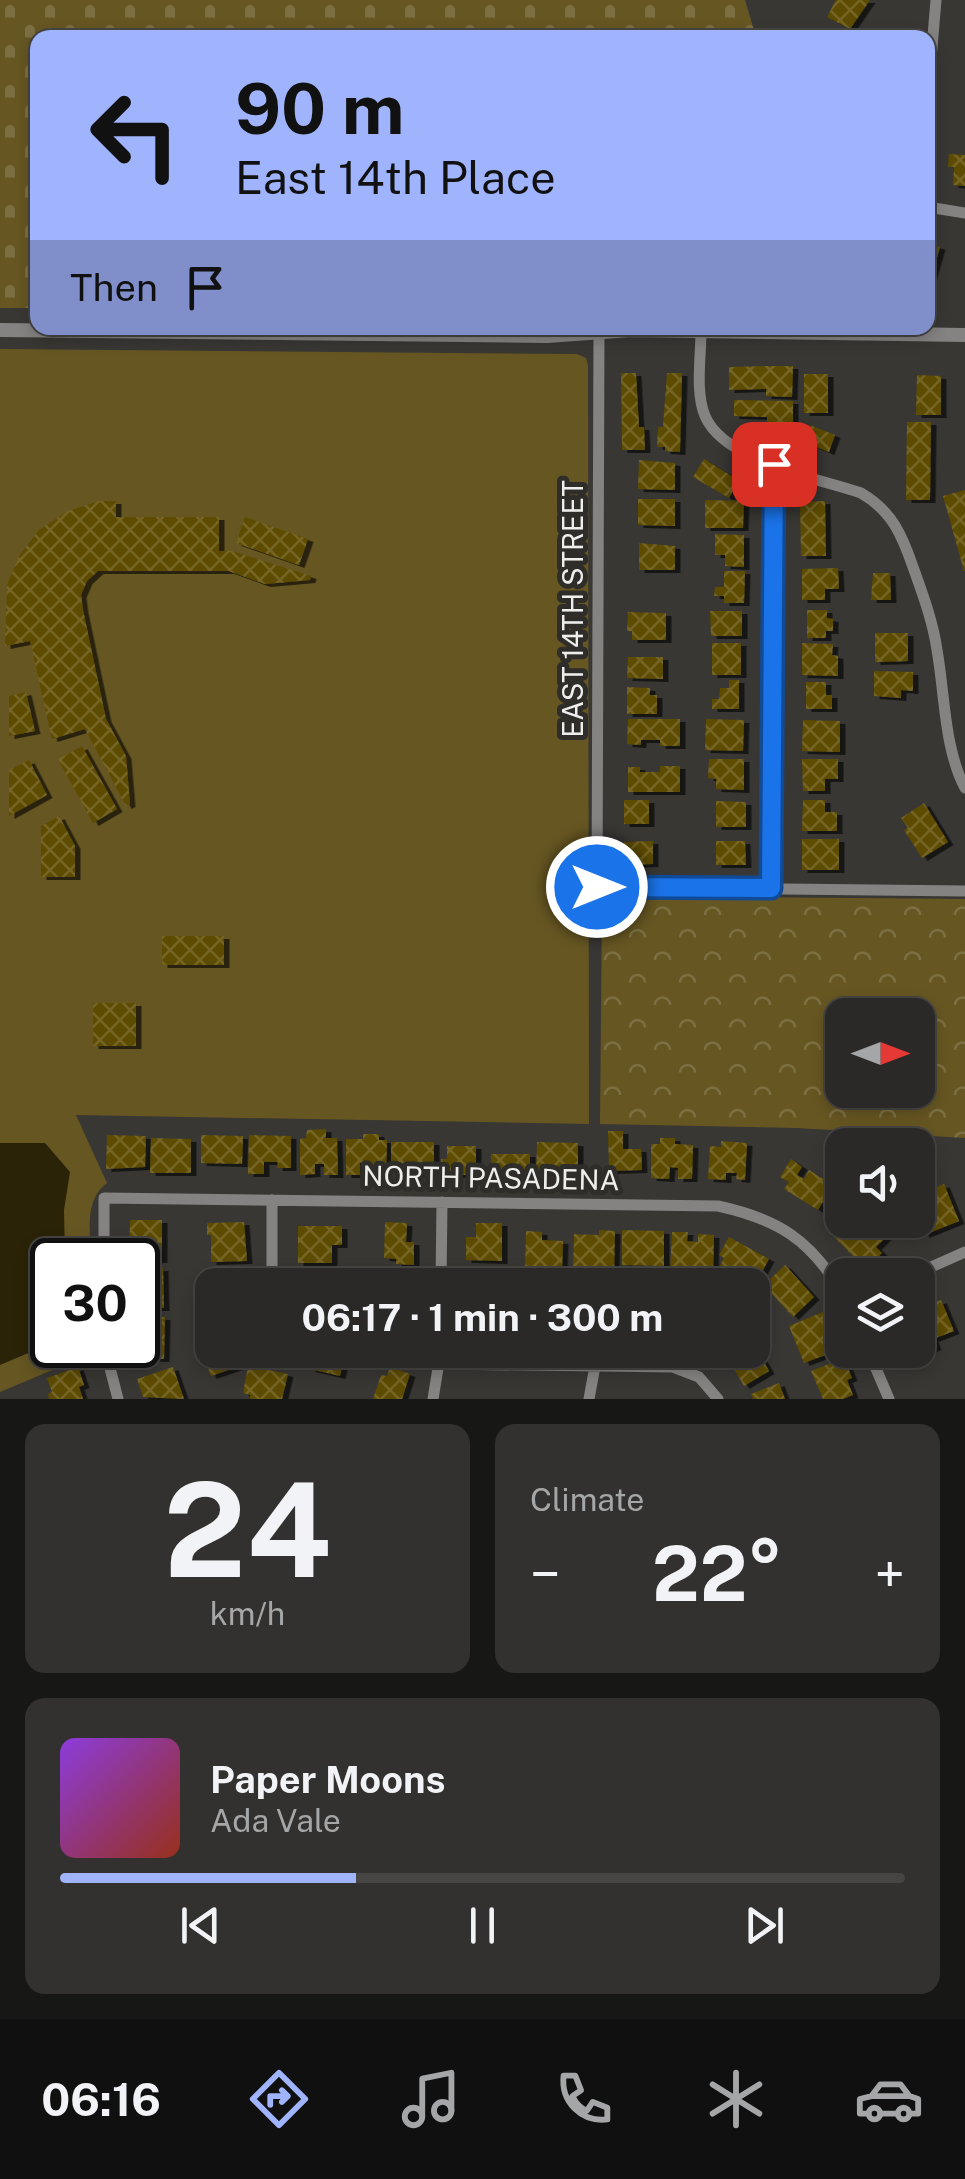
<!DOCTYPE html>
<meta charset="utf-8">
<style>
:root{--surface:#2a2927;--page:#32312f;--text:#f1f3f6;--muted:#a5a6a7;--line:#464544;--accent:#a0b3fd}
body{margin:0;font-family:"Public Sans",sans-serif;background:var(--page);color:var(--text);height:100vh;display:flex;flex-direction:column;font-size:38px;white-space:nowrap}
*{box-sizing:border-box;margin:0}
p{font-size:32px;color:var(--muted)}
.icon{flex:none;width:55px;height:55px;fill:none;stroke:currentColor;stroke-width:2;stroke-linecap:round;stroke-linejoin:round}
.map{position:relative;height:1399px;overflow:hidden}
.sheet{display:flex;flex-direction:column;gap:25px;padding:25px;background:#171715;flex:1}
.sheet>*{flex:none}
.guide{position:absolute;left:30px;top:30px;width:905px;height:305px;border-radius:20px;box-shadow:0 5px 15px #0003,0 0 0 2px var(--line);background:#a0b3fd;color:#111;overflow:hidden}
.needle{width:65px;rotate:90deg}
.tools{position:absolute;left:825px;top:998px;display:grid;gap:20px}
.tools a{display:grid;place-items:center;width:110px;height:110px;border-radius:20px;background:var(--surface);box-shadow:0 5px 15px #0003,0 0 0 2px var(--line);font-size:50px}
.speed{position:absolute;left:30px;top:1238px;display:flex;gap:20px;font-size:50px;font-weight:700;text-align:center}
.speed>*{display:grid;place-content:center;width:130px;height:130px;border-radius:50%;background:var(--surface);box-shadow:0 5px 15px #0003,0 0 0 2px var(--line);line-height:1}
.speed .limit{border:5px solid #111;border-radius:15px;background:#fff;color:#111}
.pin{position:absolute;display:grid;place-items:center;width:85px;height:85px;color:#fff;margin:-42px;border-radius:20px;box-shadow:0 5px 15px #0006}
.me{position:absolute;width:110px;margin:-55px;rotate:90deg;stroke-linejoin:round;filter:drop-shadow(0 0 8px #0008)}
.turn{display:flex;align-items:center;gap:35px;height:210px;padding:0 40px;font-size:45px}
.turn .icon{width:130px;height:130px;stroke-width:2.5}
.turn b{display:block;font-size:70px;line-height:85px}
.then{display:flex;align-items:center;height:95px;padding:0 40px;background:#0003;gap:20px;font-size:38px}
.big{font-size:75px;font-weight:700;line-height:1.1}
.sheet .card{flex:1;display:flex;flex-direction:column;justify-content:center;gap:15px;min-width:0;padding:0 35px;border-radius:20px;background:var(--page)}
.sheet .dial{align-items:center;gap:0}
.dial b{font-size:130px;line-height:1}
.song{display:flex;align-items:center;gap:30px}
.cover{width:120px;height:120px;border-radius:15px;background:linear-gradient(135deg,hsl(270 70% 55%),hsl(10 70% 35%))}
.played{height:10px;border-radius:5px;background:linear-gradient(90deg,var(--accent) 35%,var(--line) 35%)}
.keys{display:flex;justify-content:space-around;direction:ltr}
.heat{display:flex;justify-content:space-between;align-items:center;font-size:55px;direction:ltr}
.sheet .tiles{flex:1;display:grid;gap:25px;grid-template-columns:1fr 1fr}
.card:last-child{grid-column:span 2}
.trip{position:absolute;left:195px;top:1268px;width:575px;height:100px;border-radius:20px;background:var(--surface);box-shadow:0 5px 15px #0003,0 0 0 2px var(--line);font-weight:700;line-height:100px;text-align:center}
.menu{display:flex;height:160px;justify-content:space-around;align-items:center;background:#111010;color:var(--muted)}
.menu .icon{width:70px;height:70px}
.menu .selected{color:var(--accent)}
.menu b{font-size:45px;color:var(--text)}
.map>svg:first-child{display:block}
</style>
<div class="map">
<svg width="965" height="1399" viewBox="0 0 965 1399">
<defs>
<pattern id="forest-crowns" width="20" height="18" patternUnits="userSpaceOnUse" patternTransform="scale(2.5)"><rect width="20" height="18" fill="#665622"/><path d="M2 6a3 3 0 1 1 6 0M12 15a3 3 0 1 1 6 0" fill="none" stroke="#7c6f42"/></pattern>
<pattern id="cemetery-stones" width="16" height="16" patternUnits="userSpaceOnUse" patternTransform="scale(2.5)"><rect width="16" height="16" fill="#665622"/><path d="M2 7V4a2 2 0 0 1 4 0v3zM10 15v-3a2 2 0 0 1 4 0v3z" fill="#7c6f42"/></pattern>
<pattern id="building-cross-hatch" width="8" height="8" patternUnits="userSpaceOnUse" patternTransform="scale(2.5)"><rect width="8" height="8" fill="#5d4b00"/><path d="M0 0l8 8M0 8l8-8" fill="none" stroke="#756525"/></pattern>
<filter id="shadow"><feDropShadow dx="5.5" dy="3" stdDeviation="0" flood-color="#0009"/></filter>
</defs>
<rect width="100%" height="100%" fill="#383734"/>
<!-- forest -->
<path fill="url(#forest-crowns)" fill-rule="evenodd" d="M609 896 965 899V1138L797 1128 600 1124 602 906ZM842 1015H918V1090H842Z"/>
<!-- cemetery -->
<path fill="url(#cemetery-stones)" d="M0 0H745L756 37 38 38 37 308H0Z"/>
<!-- garden -->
<path fill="#665622" d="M0 349 577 354 586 358 588 366 589 1124 76 1115 107 1183C83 1201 91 1234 91 1260H52V1345H92L93 1353 0 1392Z"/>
<!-- water -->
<path fill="#2b2307" d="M0 1143H45L70 1172 64 1210 65 1260H52V1343L0 1365Z"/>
<!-- building -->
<path fill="url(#building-cross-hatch)" filter="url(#shadow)" d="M836 0H870L850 29 827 17Z
M949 154 965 155V186L953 185 954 167H948Z
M928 243 940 247 931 278 928 277Z
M767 366H793L792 397 766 396V389L729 390V367Z
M621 373H636L639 427H644L645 450H622Z
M667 373H682L680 452 665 451V447H657L658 427H663Z
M804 374H828V413H804Z
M917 375 941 376V415H916Z
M734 400 793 401V429H767V417L734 416Z
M907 422H931L930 500H906Z
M810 425 835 435 829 452 803 442Z
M704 459 746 485 741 493 734 489 729 498 693 477Z
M639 460 675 463V490L638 489Z
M965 490V571H964L943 496Z
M638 499H675V526L638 525Z
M705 500 744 501 743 528H705Z
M99 501H116V517H219V551H232L311 576 310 580 265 584 229 571H98L87 581 81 595 83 610 106 719 126 756 130 804 126 806 85 729 52 739 30 641 5 646 7 585 19 556 39 530 68 511Z
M825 501 826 556H801L800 502Z
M245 517 308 539 299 565 236 543Z
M715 534 744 535V567L725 566V555H715Z
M639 543 675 546V570H639Z
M838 568 839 589H825V600H802V569Z
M724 571H745L744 603H724V596H714L715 587H724Z
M873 573H890L891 600H871Z
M807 610H827V618L833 619V631H826V638H807Z
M710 611H742V636H711Z
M628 612 666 613V640H632V631H627Z
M875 633H908V661L875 662Z
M712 643H741V675H712Z
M802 643 833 644 832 655 838 656V676L802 675Z
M628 657H663V679L627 678Z
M874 671 913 672V691L901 690V698L874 696Z
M729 680H739V709H712V699H719L720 688H729Z
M806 682H826V695H832V709H806Z
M627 687 650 688V695H657V714H627Z
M26 692 35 731 9 736V696Z
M628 719H680V746H660V740H641V745L627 744Z
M706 719 744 720 743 751 705 750Z
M803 720 840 721V752L802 751Z
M82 746 117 809 93 823 58 759Z
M709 759H744V790L716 789V779L708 778Z
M802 759H838V779H825V791H803Z
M29 760 47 795 9 816V770Z
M660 766H680V792H628V767H640V772H660Z
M624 800H649V824H624Z
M803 800H825V812H837V831H802Z
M716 801 746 802V827H716Z
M924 803 948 842 922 858 904 830 908 828 901 818Z
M59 816 75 846V877H41V826Z
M802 839H839V870H802Z
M653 841V864L625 865 624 842Z
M716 841H745L746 865H716Z
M162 936H224V965H162Z
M93 1003H136V1046H93Z
M326 1129V1138H337L338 1175H324V1164H315V1174L300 1175V1139L306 1138 307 1130Z
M608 1131H623V1149H641L642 1170 609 1171Z
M363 1134H379V1140H387L386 1175 368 1174V1163H360V1175H346V1139H363Z
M107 1135 146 1136 145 1167 106 1169Z
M201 1135 243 1136 242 1164 201 1163Z
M249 1135 291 1136V1168H277L278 1162H264V1174H248Z
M151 1138 191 1139V1173H150Z
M660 1138H675V1144L693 1145 692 1179H678V1168L670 1167 669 1179 651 1178V1144H660Z
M721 1141 747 1143 745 1180 736 1179 737 1173H726V1180L708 1179 710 1146 721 1147Z
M391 1142H434V1173H391Z
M537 1142 578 1143V1170L558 1169 557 1177 536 1176Z
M447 1146H476V1175H441V1159H447Z
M491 1154H530V1173H491Z
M791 1159 802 1167 797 1175 804 1179 809 1170 833 1185 818 1210 784 1189 789 1182 780 1177Z
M944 1184 959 1221 924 1235 918 1220 926 1216 918 1195Z
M130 1220H162V1260H129Z
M844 1220H865L871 1226 876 1221 889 1234 876 1247 882 1253 873 1263 865 1256 859 1262 831 1234Z
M244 1222 247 1261 211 1262V1235H207V1223Z
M385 1222 407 1223 406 1242H414V1265L396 1264V1259L384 1258Z
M476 1223H502V1261L466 1260V1237H476Z
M298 1226H342V1245H332V1263H298Z
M599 1230 615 1231 614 1271 573 1269 574 1234 599 1235Z
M622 1230 664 1231V1266L622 1265Z
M526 1231 542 1232V1240L563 1241 562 1271 525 1270Z
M672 1232H688L687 1241 698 1242V1234L714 1235 713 1274 670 1273Z
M729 1237 769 1259 755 1285 720 1266 724 1258 719 1255Z
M785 1265 814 1297 793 1317 764 1285Z
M209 1267 241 1268 240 1284 212 1285V1305L202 1304V1293H208Z
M466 1267H500V1285H466Z
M163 1268 164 1308H138V1269Z
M340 1268 341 1285H306L305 1270Z
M379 1271 414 1272 413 1285H379Z
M941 1300 954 1331 933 1339 936 1347 919 1355 918 1309Z
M823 1312 829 1327 823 1329 833 1352 804 1363 789 1326Z
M138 1316 165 1317 164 1359 134 1358V1345L143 1342V1336L138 1335Z
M208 1327 212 1328V1350H238L243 1365 211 1376 206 1363 212 1361 210 1356 202 1358 193 1332Z
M752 1341 769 1371 744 1386 723 1350H752Z
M314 1350H346L340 1376 310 1369Z
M374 1350H410V1361H374Z
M844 1358 852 1378 847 1380 853 1395 843 1399H823L811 1371Z
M248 1366 288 1374 282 1399H250V1395L243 1393Z
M78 1367 84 1385 79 1387 83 1399H49L48 1394 52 1392 47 1378Z
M173 1367 184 1399 143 1397 137 1379Z
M390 1367 410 1374 402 1399H373L381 1375 387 1376Z
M779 1383 785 1399H753L751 1394Z"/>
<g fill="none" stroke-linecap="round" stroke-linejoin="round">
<!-- minor -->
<path stroke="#848382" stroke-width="11" d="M900 34 926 38
M928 95 936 0
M928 207 965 213
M701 331C701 357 695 392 705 416 724 461 816 478 861 493 892 511 902 535 913 567 923 595 933 622 937 650 945 695 944 748 965 788
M599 332 597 887 965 891
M771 888 774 464
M104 1260V1198L718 1206C778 1219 811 1240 842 1293
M913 1275 965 1252
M272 1285V1200
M441 1285 442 1202
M104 1345 118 1399
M868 1350 889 1399
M441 1364 673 1367 699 1377 718 1399
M433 1399 441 1350
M589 1399 595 1366"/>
<!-- tertiary -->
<path stroke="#848382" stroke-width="14" d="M0 330 547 336 631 330 965 335"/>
</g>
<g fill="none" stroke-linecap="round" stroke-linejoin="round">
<defs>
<path id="route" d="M597 887 771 888 774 464"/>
</defs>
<!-- route casing -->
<use href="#route" stroke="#114b97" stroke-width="25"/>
<!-- route -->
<use href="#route" stroke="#1a73e8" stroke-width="18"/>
</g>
<g text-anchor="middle" stroke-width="10" stroke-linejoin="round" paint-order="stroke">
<!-- street labels -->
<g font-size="28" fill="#eeeeec" stroke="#2e2d2a">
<text transform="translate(573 609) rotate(-90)" y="10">EAST 14TH STREET</text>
<text transform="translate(491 1178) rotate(1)" y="10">NORTH PASADENA</text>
</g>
</g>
</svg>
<div class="tools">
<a><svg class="needle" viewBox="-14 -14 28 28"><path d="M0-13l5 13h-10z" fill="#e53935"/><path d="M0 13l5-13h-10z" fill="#a5a6a7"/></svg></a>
<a><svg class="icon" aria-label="sound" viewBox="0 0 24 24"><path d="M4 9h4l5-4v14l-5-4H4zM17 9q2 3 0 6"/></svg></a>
<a><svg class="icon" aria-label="layers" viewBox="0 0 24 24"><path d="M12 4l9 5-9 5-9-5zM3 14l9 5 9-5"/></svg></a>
</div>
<div class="speed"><div class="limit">30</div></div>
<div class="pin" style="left:774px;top:464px;background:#d93025"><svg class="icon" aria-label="arrive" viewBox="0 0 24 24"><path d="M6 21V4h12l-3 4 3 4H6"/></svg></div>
<svg class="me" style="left:597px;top:887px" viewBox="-20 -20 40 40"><circle r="17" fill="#1a73e8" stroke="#fff" stroke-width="3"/><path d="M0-11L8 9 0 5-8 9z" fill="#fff"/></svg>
<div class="trip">06:17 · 1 min · 300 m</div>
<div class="guide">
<div class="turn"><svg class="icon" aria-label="left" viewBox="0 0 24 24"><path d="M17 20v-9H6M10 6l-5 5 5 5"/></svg><div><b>90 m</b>East 14th Place</div></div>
<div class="then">Then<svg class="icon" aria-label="arrive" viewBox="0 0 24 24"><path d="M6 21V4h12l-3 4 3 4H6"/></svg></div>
</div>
</div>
<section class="sheet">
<div class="tiles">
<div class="card dial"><b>24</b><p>km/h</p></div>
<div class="card"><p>Climate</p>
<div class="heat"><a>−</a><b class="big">22°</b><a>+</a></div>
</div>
<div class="card">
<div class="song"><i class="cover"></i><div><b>Paper Moons</b><p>Ada Vale</p></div></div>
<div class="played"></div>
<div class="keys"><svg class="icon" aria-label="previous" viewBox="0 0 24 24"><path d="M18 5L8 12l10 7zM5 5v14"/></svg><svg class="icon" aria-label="pause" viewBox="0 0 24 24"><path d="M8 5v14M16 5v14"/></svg><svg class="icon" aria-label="next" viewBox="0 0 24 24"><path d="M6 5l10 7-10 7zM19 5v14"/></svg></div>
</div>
</div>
</section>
<nav class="menu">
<b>06:16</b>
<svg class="icon selected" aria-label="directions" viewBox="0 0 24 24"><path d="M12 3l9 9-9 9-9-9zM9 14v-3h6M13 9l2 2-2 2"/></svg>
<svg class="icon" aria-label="music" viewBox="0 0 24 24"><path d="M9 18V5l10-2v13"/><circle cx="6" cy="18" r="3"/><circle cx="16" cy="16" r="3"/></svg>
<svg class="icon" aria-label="phone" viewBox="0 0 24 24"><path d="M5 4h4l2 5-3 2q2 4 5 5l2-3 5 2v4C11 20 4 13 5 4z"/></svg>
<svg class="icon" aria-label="climate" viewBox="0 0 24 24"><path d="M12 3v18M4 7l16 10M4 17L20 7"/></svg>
<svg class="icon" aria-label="car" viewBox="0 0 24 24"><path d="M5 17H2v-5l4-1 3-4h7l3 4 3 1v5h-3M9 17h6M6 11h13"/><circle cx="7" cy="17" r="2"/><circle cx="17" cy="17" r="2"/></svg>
</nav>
